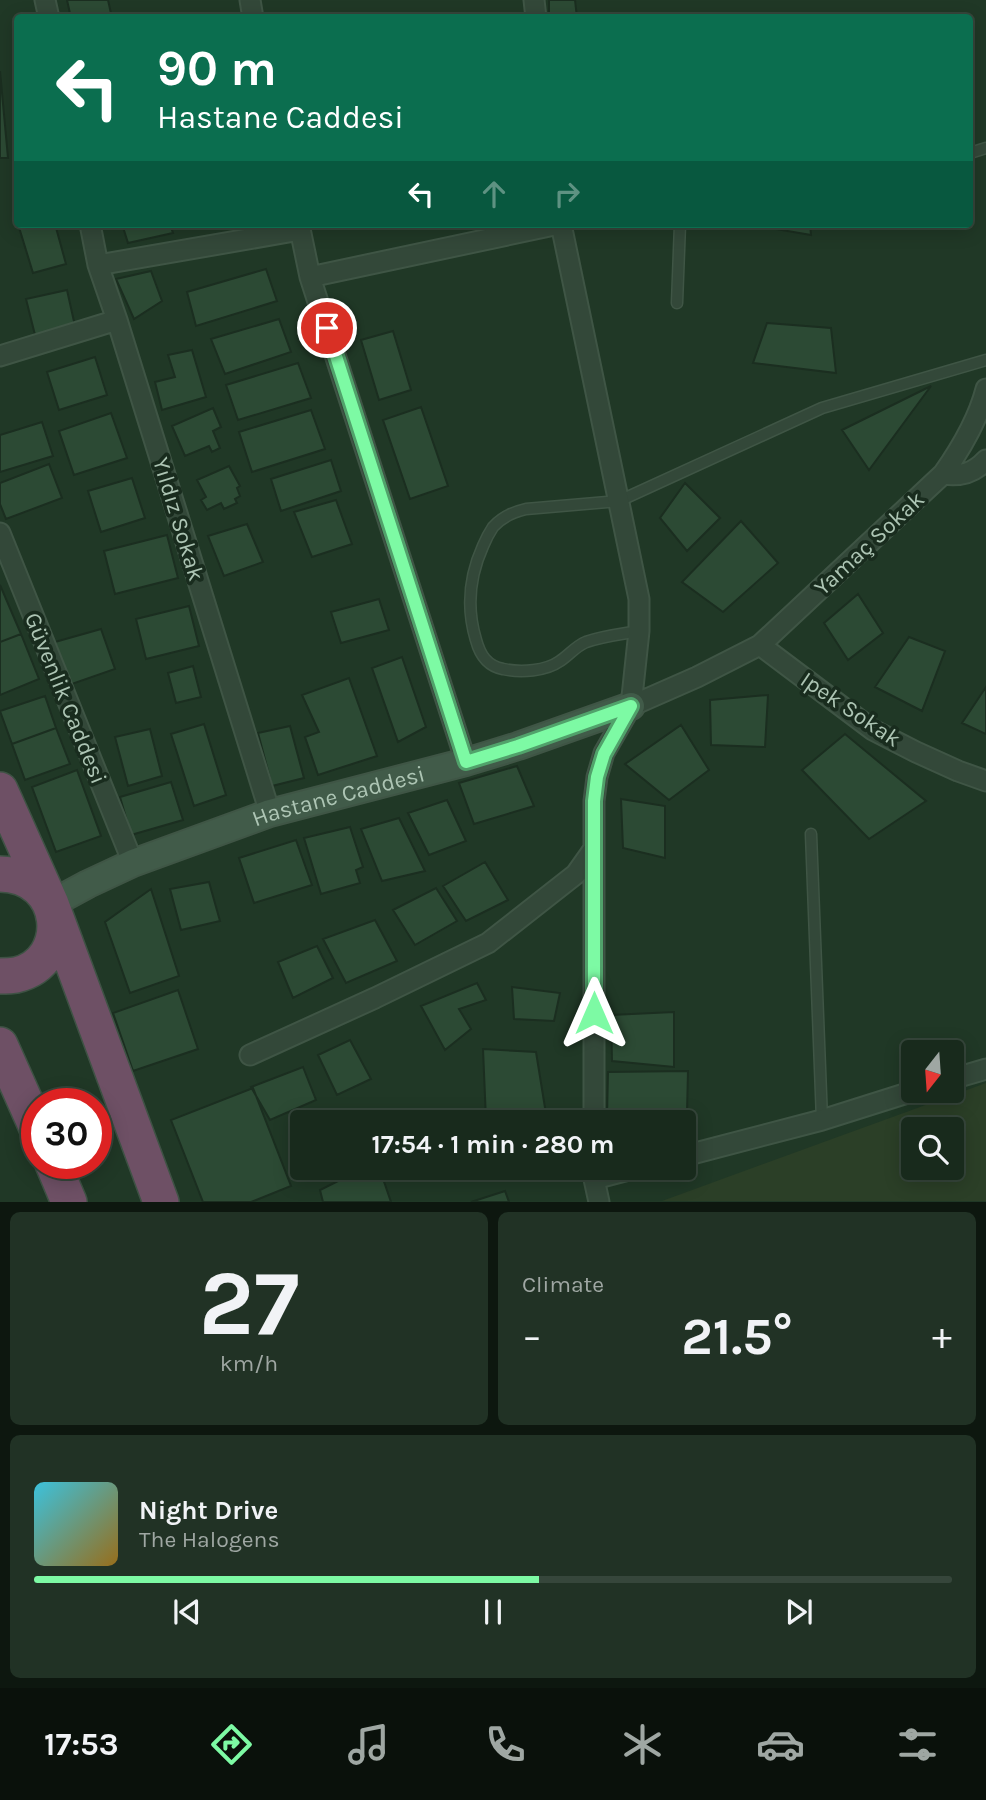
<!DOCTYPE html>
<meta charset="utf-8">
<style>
:root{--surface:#182a1c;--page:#213225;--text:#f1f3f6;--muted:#9fa7a3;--line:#36463b;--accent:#7dfaa4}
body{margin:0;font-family:Karla,sans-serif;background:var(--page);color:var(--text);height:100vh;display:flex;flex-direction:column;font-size:26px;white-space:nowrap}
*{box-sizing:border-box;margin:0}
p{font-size:23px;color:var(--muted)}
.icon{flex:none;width:38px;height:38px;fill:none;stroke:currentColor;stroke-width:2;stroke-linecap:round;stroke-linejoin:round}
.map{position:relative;height:1202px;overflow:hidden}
.side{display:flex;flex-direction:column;gap:10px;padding:10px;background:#0d170f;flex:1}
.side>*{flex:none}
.hud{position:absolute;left:14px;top:14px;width:959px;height:214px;border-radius:7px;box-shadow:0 4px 18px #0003,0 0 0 2px var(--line);background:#0b6e4f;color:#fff;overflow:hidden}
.needle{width:46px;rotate:197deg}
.buttons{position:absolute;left:901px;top:1040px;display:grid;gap:14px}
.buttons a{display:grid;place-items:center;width:63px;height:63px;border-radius:7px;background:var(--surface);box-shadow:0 4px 18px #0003,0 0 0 2px var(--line);font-size:35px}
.speed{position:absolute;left:21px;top:1088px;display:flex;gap:14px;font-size:35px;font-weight:700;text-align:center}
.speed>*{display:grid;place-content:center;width:91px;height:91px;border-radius:50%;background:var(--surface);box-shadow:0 4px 18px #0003,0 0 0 2px var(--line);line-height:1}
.speed .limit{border:10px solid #d22;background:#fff;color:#111}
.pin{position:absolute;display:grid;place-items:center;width:60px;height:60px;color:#fff;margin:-30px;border:4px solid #fff;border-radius:50%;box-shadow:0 2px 7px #0007}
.me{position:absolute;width:77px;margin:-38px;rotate:0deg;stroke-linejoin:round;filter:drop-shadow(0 0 5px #0008)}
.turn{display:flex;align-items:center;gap:24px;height:147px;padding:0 28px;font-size:32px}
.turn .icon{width:91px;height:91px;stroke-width:2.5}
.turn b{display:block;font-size:49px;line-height:60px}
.lanes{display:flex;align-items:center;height:66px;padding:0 28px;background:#0003;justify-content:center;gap:35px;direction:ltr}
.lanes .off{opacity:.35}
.big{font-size:52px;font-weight:700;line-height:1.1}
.side .widget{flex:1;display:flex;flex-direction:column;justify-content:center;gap:10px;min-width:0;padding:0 24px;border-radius:10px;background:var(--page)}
.side .dial{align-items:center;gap:0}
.dial b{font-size:91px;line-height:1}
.song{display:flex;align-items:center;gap:21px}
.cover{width:84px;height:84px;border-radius:10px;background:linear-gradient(135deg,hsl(190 70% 55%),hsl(40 70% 35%))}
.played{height:7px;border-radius:4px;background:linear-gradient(90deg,var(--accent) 55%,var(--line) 55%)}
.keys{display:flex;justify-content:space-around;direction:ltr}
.heat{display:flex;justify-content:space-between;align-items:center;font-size:38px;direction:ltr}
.side .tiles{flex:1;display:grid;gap:10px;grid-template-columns:1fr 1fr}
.widget:last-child{grid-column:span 2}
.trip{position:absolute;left:290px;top:1110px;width:406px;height:70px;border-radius:7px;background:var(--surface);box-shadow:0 4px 18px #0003,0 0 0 2px var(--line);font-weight:700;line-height:70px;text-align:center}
.dock{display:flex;height:112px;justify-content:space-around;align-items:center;background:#0a110b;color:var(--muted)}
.dock .icon{width:49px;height:49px}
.dock .active{color:var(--accent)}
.dock b{font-size:32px;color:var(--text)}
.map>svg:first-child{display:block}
</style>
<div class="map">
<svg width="986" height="1202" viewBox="0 0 986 1202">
<rect width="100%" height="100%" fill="#203826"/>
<!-- green -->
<path fill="#2b3f27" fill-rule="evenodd" d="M986 1083V1201H662ZM914 1129H952V1167H914Z"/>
<!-- building -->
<path fill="#2c4a34" stroke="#1b2e20" stroke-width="2" d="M67 0H108L112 18H71Z
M549 0H575L577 18H549Z
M0 71 8 158H0Z
M18 224H55L66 264 33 273Z
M122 224H170L173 233 128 243Z
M764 224H810L811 235 764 227Z
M266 269 277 301 196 326 187 292Z
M151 271 162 301 134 319 116 279Z
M67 290 75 326 35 335 26 299Z
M279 319 291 352 225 374 211 339Z
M767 323 831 328 836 373 753 363Z
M393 331 411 390 379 400 361 340Z
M192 350 206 397 162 410 155 382 175 377 168 355Z
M95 357 107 395 59 410 47 372Z
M298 363 311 398 238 420 226 385Z
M931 386 869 470 842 430Z
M421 407 448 486 410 499 383 420Z
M213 408 221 427 213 431 220 448 212 452 209 446 185 456 172 426Z
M311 410 325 449 252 472 239 432Z
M111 413 127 458 74 475 59 431Z
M42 422 53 456 0 472V435Z
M331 460 341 491 281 511 271 479Z
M49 464 62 498 6 519 0 504V483Z
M229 466 240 486 237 488 240 496 235 499 237 503 224 509 221 503 207 510 201 500 206 497 197 480Z
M132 478 145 518 101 532 88 491Z
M685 483 720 518 687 551 660 518Z
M336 500 352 544 312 557 294 512Z
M741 521 778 563 723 612 682 582Z
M247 524 263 562 224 576 208 536Z
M167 535 178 578 115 594 104 551Z
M0 585 21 634 0 642Z
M858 594 883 633 848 660 824 623Z
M379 599 389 630 341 643 331 612Z
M189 606 199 646 146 659 136 619Z
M101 629 115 669 69 685 55 642Z
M21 634 39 679 0 695V642Z
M909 637 945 651 922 711 875 687Z
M402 657 426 727 398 742 372 668Z
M193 666 201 697 176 703 168 673Z
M349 678 377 756 318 775 305 737 319 732 302 695Z
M986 687V734L962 723Z
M768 695 765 747 711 745 710 700Z
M45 696 56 728 12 744 0 711Z
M204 724 226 795 194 806 171 734Z
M681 725 709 770 669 800 625 764Z
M290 726 304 778 272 786 258 733Z
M56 728 70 764 25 780 12 744Z
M150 729 162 776 128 786 115 737Z
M845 734 926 801 869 839 802 770Z
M517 766 534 806 474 824 459 783Z
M77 770 101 836 56 852 32 787Z
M171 782 183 820 131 835 120 797Z
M621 799 665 806V858L623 848Z
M447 800 466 841 429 855 408 813Z
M399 818 425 871 382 881 361 829Z
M350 827 363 867 356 870 360 883 321 894 304 838Z
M296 840 312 885 254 903 239 858Z
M485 862 508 900 466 921 443 886Z
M209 882 220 921 181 930 170 889Z
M436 888 457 921 415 945 393 910Z
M151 889 179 976 130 993 105 922Z
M375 920 397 961 346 983 323 939Z
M317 946 333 978 293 998 278 962Z
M477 983 486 1000 459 1009 471 1029 445 1050 421 1006Z
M512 987 560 993 554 1021 514 1019Z
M178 990 198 1049 133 1071 113 1013Z
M674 1012V1067L612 1061 611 1015Z
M350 1040 371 1079 337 1095 318 1055Z
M483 1049 536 1052 547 1120H486Z
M303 1067 316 1100 270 1120 251 1087Z
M688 1071 687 1113 607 1116 608 1072Z
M253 1088 291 1186 251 1202H203L171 1120Z
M366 1167H379L391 1202H323L320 1190Z
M505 1191 509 1202H471Z"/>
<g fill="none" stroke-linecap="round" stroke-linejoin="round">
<defs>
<path id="lane" d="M970 153 986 148
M677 303 680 224
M639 631C622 634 603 636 586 642 576 646 569 655 560 661 546 671 521 673 503 669 487 666 480 655 476 640 466 607 469 577 483 546 486 539 489 533 493 527 502 517 513 512 526 509L619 501 822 408 986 360
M811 834 822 1120"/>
<path id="street" d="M45 0 49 18
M250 0 253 18
M534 0 536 18
M90 224 98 265 117 320 270 813
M299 224 310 277 466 762
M561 224 639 599V631L631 706 604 753 597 777 594 801V1122
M98 265 300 230
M310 277 559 224
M0 356 117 320
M943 474C961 477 974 473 986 460
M0 533 133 863
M760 645 873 730 916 752 958 771 986 781
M631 706 697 677 760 645 943 474C962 447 978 420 986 389
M250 1055 375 998 488 943 576 874 593 850
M952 1079 986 1069
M684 1156 822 1120 917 1090
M594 1168V1179L599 1202
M594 1179 640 1167"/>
<g id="secondary">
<path id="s1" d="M51 904 88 884 133 863 270 813 466 762 518 746 631 706"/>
</g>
<path id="highway" d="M0 790 51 904 161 1202
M0 874C67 875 73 962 16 975 11 976 5 976 0 976
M0 1045 37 1128
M53 1164 69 1202"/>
</defs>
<!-- lane casing -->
<use href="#lane" stroke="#3f5545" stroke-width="13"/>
<!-- street casing -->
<use href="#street" stroke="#3f5545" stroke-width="23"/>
<!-- secondary casing -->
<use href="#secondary" stroke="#3f5545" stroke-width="30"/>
<!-- highway casing -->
<use href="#highway" stroke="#3e5244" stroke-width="38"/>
<!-- lane -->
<use href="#lane" stroke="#334839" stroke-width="10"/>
<!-- street -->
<use href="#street" stroke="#334839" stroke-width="19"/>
<!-- secondary -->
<use href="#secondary" stroke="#415b49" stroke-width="26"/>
<!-- highway -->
<use href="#highway" stroke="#6e5065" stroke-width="35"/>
</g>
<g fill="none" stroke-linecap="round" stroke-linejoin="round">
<defs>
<path id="route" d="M327 328 466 762 518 746 631 706 604 754 597 777 594 801V1013"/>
</defs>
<!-- route casing -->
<use href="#route" stroke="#51a26b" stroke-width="18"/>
<!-- route -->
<use href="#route" stroke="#7dfaa4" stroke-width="12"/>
</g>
<g text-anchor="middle" stroke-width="7" stroke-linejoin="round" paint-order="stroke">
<!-- street labels -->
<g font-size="23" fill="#adc5b4" stroke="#192c1e">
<text transform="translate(179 519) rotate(73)" y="8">Yıldız Sokak</text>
<text transform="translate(869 543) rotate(-43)" y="8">Yamaç Sokak</text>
<text transform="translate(66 698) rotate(68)" y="8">Güvenlik Caddesi</text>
<text transform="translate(851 709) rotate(34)" y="8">Ipek Sokak</text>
<text dy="8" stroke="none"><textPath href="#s1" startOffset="308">Hastane Caddesi</textPath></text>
</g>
</g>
</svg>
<div class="buttons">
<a><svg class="needle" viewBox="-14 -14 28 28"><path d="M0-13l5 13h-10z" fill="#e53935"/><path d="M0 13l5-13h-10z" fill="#9fa7a3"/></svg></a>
<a><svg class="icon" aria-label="search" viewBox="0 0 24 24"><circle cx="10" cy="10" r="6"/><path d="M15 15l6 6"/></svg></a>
</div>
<div class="speed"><div class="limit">30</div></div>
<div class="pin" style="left:327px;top:328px;background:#d93025"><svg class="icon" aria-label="arrive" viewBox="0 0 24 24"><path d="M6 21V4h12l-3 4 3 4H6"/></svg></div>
<svg class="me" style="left:594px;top:1013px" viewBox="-20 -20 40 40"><path d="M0-17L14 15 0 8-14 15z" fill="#7dfaa4" stroke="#fff" stroke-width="4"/></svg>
<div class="trip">17:54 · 1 min · 280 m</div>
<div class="hud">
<div class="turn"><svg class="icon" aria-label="left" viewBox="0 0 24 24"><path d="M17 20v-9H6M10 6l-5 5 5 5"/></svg><div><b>90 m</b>Hastane Caddesi</div></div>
<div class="lanes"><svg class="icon" aria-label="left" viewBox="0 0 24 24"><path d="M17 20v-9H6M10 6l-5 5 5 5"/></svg><svg class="icon off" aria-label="ahead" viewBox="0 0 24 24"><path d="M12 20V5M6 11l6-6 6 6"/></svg><svg class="icon off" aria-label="right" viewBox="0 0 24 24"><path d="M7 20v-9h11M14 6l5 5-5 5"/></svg></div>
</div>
</div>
<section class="side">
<div class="tiles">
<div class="widget dial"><b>27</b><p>km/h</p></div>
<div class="widget"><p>Climate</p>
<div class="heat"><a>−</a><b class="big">21.5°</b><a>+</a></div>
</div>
<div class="widget">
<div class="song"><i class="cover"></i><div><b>Night Drive</b><p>The Halogens</p></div></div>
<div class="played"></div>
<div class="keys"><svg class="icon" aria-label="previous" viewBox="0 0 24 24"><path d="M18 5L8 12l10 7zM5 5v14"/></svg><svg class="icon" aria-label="pause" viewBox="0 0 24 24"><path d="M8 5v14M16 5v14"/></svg><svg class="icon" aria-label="next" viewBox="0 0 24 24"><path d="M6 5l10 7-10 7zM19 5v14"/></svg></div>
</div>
</div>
</section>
<nav class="dock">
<b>17:53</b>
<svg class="icon active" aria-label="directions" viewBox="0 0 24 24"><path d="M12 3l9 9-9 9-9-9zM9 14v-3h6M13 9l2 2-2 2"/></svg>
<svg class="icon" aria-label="music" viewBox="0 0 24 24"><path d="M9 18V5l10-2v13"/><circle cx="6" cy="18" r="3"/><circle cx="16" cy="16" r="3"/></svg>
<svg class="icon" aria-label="phone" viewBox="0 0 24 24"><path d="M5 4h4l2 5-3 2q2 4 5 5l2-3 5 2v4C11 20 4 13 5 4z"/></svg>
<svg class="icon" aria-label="climate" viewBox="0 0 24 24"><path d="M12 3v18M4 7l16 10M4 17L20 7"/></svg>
<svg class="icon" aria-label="car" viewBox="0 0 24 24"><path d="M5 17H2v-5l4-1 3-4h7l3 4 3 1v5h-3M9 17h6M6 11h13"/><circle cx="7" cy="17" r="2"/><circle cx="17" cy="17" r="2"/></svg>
<svg class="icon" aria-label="filters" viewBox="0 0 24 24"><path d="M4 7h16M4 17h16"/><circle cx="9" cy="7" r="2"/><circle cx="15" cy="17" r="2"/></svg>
</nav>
